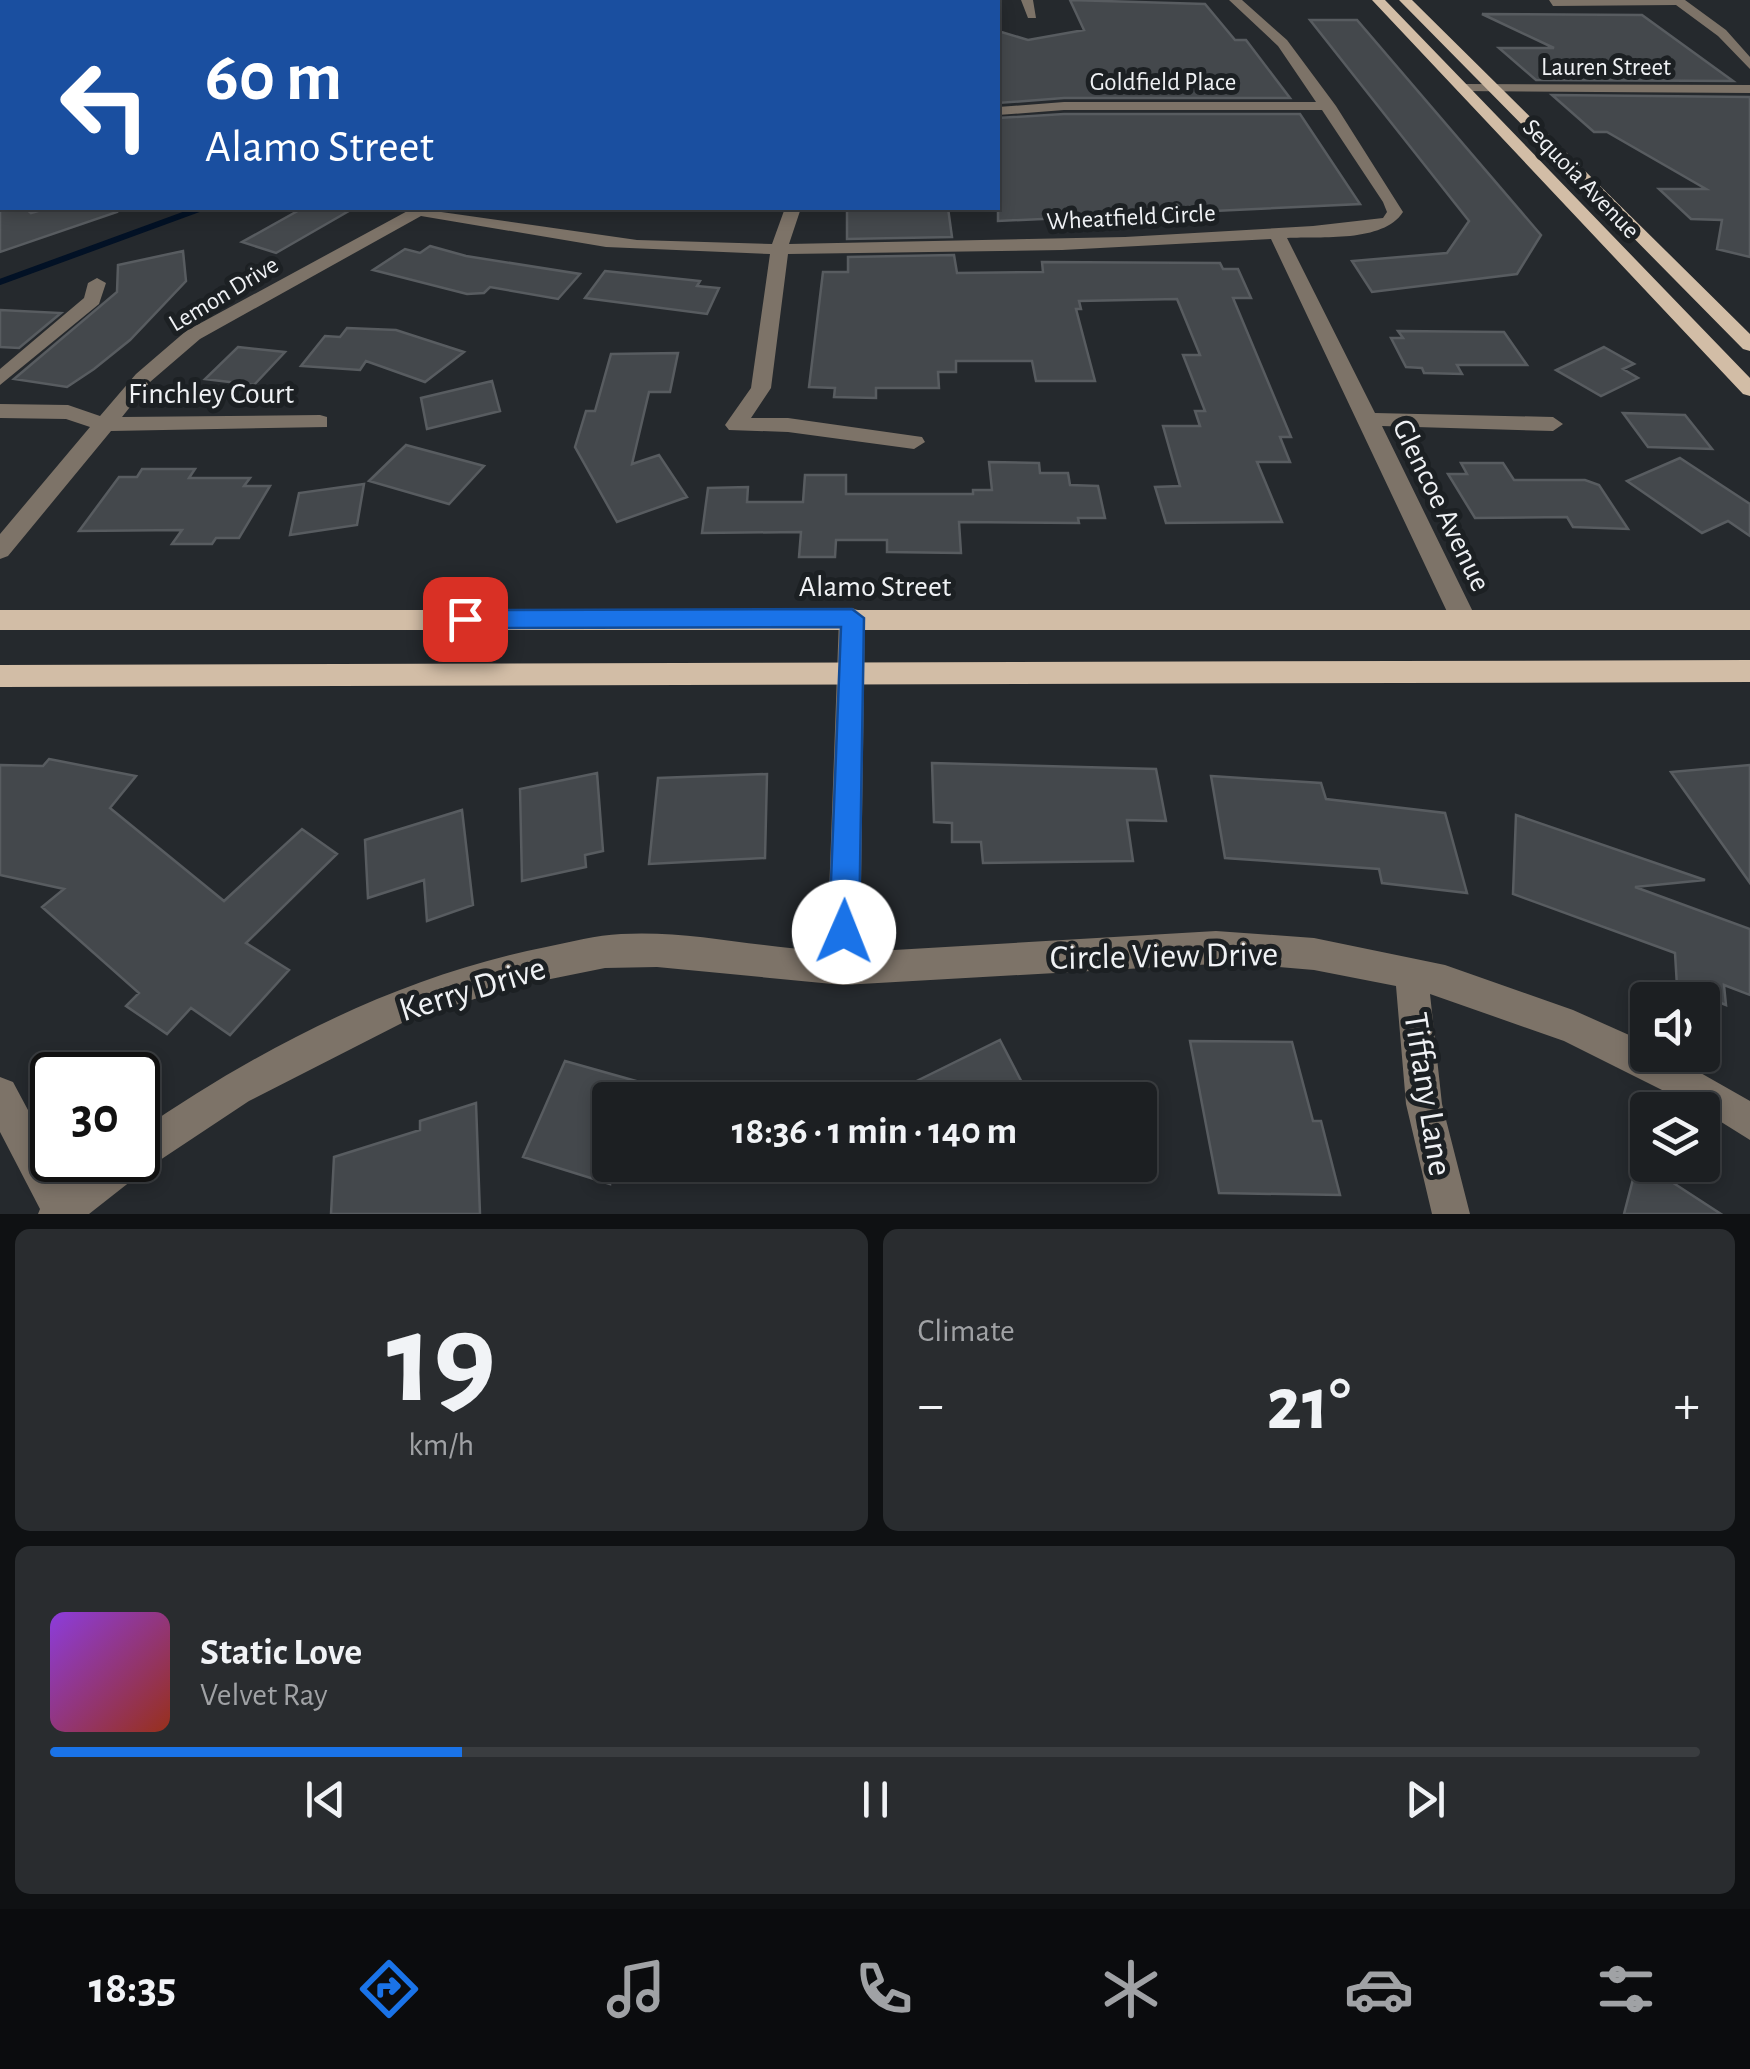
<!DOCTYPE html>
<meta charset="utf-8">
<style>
:root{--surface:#1c1f22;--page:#292c2f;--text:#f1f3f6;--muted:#a0a2a5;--line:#3a3d40;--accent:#1a73e8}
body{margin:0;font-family:"Alegreya Sans",sans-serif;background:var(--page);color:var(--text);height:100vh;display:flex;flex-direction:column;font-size:38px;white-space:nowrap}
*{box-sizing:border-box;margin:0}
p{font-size:32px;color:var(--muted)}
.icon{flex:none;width:55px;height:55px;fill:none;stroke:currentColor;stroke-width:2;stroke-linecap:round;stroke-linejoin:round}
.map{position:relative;height:1214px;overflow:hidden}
.panel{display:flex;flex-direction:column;gap:15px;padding:15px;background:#0f1113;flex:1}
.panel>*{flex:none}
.banner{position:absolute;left:0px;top:0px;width:1000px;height:210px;box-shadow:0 5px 15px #0003,0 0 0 2px var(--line);background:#1a4fa0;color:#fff;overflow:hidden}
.tools{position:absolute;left:1630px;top:982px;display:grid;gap:20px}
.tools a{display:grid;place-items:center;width:90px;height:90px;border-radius:10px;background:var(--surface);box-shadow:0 5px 15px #0003,0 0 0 2px var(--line);font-size:50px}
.speed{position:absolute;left:30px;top:1052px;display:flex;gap:20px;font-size:50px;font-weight:700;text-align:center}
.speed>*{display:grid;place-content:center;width:130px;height:130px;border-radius:50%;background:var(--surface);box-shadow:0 5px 15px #0003,0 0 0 2px var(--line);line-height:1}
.speed .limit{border:5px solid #111;border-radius:15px;background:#fff;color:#111}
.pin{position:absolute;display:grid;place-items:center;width:85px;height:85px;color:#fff;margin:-42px;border-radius:20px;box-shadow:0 5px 15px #0006}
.me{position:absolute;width:110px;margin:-55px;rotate:1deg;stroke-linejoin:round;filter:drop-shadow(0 0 8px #0008)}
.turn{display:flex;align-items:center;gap:35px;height:210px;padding:0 40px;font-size:45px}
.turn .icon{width:130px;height:130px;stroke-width:2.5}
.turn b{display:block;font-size:70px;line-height:85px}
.big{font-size:75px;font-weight:700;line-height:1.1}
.panel .widget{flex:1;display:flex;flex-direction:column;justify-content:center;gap:15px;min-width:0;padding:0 35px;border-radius:15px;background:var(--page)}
.panel .dial{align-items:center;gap:0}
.dial b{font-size:130px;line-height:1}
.song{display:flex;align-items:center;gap:30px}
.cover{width:120px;height:120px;border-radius:15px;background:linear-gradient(135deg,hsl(270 70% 55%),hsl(10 70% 35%))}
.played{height:10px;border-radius:5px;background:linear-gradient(90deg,var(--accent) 25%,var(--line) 25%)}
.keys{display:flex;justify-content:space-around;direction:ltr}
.heat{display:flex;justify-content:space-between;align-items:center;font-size:55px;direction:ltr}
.panel .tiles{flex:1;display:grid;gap:15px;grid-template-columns:1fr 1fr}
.widget:last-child{grid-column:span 2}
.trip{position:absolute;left:592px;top:1082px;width:565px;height:100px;border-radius:10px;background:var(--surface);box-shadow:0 5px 15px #0003,0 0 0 2px var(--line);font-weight:700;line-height:100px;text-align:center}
.tabs{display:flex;height:160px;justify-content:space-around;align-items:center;background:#0b0c0e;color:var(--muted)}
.tabs .icon{width:70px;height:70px}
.tabs .on{color:var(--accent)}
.tabs b{font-size:45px;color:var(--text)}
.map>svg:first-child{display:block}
</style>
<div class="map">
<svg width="1750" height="1214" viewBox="0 0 1750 1214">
<rect width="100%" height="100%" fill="#25292d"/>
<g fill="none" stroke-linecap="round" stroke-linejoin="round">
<!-- stream -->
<path stroke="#021125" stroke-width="6" d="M0 282 202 208"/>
</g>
<!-- building -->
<path fill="#44484c" stroke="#585c60" stroke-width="2.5" d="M1070 0 1205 4 1235 40H1246L1290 98H1064L998 103V31L1028 40 1084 30Z
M1482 14 1642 15 1733 81 1536 80 1499 48H1554Z
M1310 20H1357L1541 235 1517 274 1372 292 1352 261 1447 253 1469 221Z
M1552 95 1750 97V257L1717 249 1722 220 1691 219 1659 189H1706L1607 132H1594Z
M1064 114H1300L1360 204 998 221V118Z
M25 208 31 213 48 208H116L117 212 0 252V209Z
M303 208H354L276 253 242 242Z
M847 208H948L952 237 847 239Z
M430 246 466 256 580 274 558 299 490 287 484 293 467 294 373 270 405 249 420 253Z
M183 251 186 281 130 340 94 369 67 387 14 379 117 292 118 265Z
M954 255 957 273 1043 272 1042 262 1220 263 1223 269H1238L1251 298H1233L1291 437H1280L1290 462H1257L1282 522 1166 523 1155 487 1180 486 1163 426H1200L1195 411H1205L1183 355H1200L1177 299 1079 301 1081 309H1076L1095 381H1036L1032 361H956V372H938L939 388H876V398L834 397 835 388 809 387 823 272H848V257Z
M605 271 700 281 697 286 719 288 707 314 585 298Z
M0 310 61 313 19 348 0 347Z
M347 328 396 330 464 352 425 382 366 361 360 370 301 366 325 336 340 337Z
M1398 331 1504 332 1527 365H1457L1462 374 1424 373 1422 368 1406 367 1391 338H1403Z
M238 347 285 352 254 385 205 379Z
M1604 347 1634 364 1623 369 1638 378 1601 396 1556 370Z
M678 353 670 392H649L632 464 659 455 687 497 617 522 575 447 586 411H595L611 354Z
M492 381 500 411 427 429 421 398Z
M1623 413 1685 415 1712 449 1648 447Z
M406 445 484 466 449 504 369 481Z
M1680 458 1750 504V536L1728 521 1702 533 1627 481Z
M989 462 1039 463 1040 473H1068L1070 485 1098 486 1105 518H1078L1079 523 959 522 961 553 887 552V540H836L835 557H799L801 532 702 533 708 488 748 487 747 502H803L805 475H846V494H973V490H992Z
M1461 463H1503L1514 480H1585L1599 485 1628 529 1573 527 1567 517 1475 518 1448 474H1467Z
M142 469H195L189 478H250L244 486H270L239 538H216L212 544H172L182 530 79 531 119 477H137Z
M364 484 357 525 290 535 299 493Z
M49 759 136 776 110 808 224 901 302 829 337 854 246 943 289 970 230 1035 191 1008 167 1034 126 1006 139 993 42 907 64 889 0 875V765L43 766Z
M932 763 1156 769 1166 821 1127 820 1133 861 983 863 981 842H952V823L934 822Z
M1750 765V883L1671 772Z
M597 773 603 851 585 855 586 867 522 881 520 789Z
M767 774 765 858 649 864 658 778Z
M1211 776 1321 783 1326 799 1445 813 1467 893 1382 883 1379 869 1225 858Z
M462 810 473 905 427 921 424 880 368 898 365 840Z
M1516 815 1705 880 1635 887 1750 929V995L1724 985 1726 1005 1677 986 1675 953 1513 894Z
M1000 1040 1031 1100H878Z
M1190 1041 1292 1042 1313 1121H1321L1340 1195 1219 1193Z
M565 1061 675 1092 674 1100H610V1184L523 1157Z
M476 1103 480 1214H331L334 1157 420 1130V1121Z
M1638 1160 1721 1214H1624Z"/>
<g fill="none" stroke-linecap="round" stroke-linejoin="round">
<!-- minor -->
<path fill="#7d7368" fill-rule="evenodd" d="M801 0H813V2H801Z
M1021 0H1033L1036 18H1028Z
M1229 0H1242L1287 40 1336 106 1403 212C1383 243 1321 236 1287 238L1375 413 1553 417 1563 424 1553 431 1382 426 1476 618 1472 625H1454L1450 618 1271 239 1062 250 788 254 771 388 751 418H788L922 437 925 442 914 449 788 432 729 430 725 425 751 388 770 254 606 247 421 216 200 339 150 382 122 417 320 415 327 417V427L111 431 8 556 0 559V534L90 427 66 419 0 418V404L68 405 100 416 136 374 186 331 413 208 637 240 772 244 785 208H801L789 244 1125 237 1313 226 1383 218 1387 212 1383 202 1322 110H1064L998 115V107L1064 102H1316L1278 46Z
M1549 0H1685L1726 30 1750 57V69L1718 36 1676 5 1553 6Z
M0 43H2V51H0Z
M1463 84 1750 85V93L1458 91 1456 88Z
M0 135H2V143H0Z
M2 194V204L0 205V195Z
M97 278 106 283 99 304 0 385V369L84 298 88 283Z
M852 608 861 611 865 618 860 952 1216 931 1314 938 1445 965 1573 1010 1647 1043 1648 1055H1669L1750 1101V1140L1702 1110 1564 1041 1430 994 1442 1104 1470 1214H1432L1406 1104 1396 986 1314 970 1232 963 843 985 657 967 605 968 511 987 402 1023 249 1101 145 1170 89 1214H38L40 1209 0 1132V1077L13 1082 67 1183 99 1160H138V1132C262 1047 397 977 546 947 571 942 596 935 621 934 690 930 759 948 827 951L839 618 843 611Z"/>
<!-- major -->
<path fill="#d2bda6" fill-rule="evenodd" d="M1372 0H1385L1750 378V396L1743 394Z
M1399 0H1412L1750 334V351L1743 349Z
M0 610H1750V630H0Z
M1750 660V682L0 687V665Z"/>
</g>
<!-- route -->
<path fill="#1a73e8" stroke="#114b97" stroke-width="2.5" d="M852 609 864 618 859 932 854 942 844 946 834 942 829 932 841 627 465 628 454 619 465 610Z"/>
<g text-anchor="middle" stroke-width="10" stroke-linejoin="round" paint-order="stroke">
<!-- far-street labels -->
<g font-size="25" fill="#eff1f4" stroke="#1c2023">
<text x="1606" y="75">Lauren Street</text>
<text x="1163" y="90">Goldfield Place</text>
<text transform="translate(1582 178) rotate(46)" y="9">Sequoia Avenue</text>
<text transform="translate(1131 216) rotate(-3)" y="9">Wheatfield Circle</text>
<text transform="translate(223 293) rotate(-31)" y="9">Lemon Drive</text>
</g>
<!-- street labels -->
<g font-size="30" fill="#eff1f4" stroke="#1c2023">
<text x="211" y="403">Finchley Court</text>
<text transform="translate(1442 505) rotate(64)" y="10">Glencoe Avenue</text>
<text x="875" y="596">Alamo Street</text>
</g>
<!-- near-street labels -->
<g font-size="35" fill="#eff1f4" stroke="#1c2023">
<text transform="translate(1164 955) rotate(-1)" y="12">Circle View Drive</text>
<text transform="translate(472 988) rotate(-17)" y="12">Kerry Drive</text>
<text transform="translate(1429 1094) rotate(81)" y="12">Tiffany Lane</text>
</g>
</g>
</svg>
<div class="tools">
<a><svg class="icon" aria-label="sound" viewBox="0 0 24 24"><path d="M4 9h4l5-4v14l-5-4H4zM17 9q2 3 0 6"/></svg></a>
<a><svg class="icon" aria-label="layers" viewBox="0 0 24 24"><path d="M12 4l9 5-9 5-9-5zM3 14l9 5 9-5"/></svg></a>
</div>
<div class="speed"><div class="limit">30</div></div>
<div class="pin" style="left:465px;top:619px;background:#d93025"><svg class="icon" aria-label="arrive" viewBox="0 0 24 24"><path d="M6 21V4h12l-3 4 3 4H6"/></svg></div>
<svg class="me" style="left:844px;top:932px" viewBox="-20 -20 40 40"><circle r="19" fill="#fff"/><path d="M0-13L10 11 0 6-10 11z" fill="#1a73e8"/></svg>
<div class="trip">18:36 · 1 min · 140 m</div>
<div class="banner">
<div class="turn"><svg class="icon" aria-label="left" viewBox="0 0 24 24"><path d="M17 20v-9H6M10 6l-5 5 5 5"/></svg><div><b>60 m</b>Alamo Street</div></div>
</div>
</div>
<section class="panel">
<div class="tiles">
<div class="widget dial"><b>19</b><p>km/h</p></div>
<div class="widget"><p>Climate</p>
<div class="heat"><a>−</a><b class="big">21°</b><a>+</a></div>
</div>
<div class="widget">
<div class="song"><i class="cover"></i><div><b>Static Love</b><p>Velvet Ray</p></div></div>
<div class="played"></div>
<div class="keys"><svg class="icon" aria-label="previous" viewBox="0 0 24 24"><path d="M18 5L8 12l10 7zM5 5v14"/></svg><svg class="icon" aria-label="pause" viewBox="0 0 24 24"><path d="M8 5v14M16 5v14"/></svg><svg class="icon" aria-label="next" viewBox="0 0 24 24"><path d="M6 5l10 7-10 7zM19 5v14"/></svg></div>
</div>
</div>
</section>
<nav class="tabs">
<b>18:35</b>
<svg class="icon on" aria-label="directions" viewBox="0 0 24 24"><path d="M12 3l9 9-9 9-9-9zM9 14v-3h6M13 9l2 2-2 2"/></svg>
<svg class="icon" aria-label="music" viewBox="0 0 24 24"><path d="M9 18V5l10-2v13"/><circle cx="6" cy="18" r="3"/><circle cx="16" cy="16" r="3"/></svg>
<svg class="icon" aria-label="phone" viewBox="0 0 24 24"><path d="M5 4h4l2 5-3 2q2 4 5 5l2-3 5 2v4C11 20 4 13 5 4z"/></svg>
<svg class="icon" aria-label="climate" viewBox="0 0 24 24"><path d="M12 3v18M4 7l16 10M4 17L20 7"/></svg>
<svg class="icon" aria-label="car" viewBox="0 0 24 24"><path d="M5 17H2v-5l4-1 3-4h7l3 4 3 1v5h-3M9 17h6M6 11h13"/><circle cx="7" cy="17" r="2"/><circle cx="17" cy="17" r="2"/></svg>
<svg class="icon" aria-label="filters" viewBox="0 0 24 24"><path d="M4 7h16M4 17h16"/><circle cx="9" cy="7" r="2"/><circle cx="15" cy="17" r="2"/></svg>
</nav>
